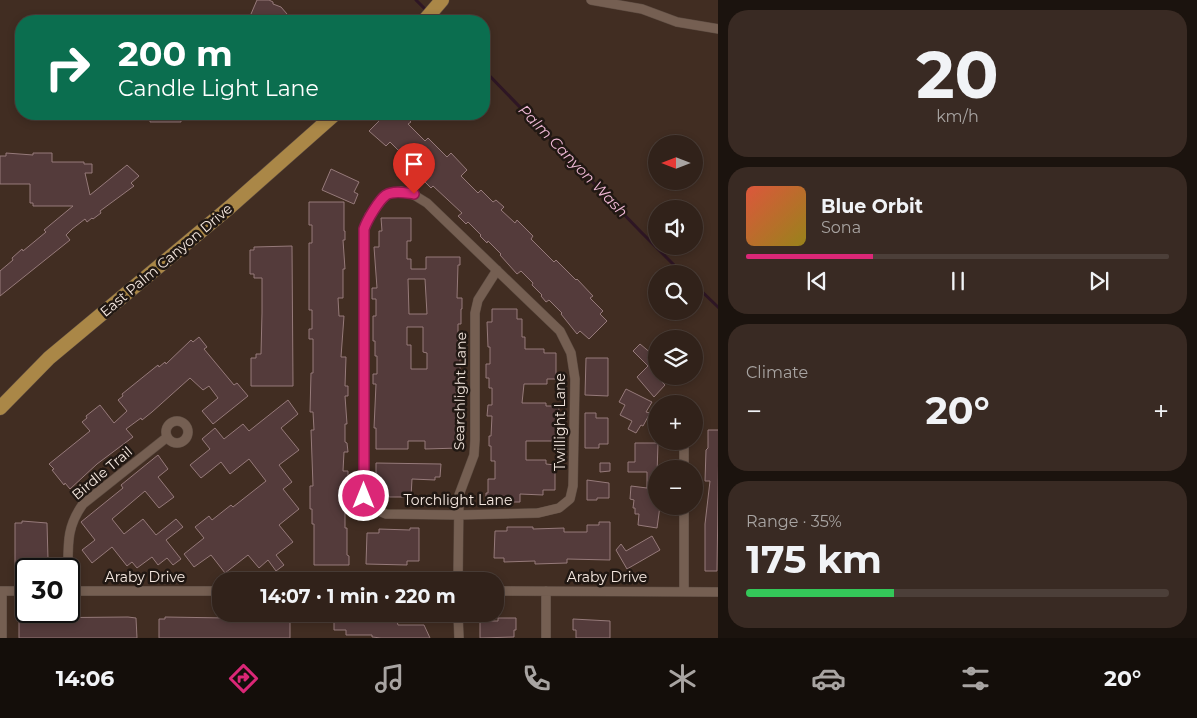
<!DOCTYPE html>
<meta charset="utf-8">
<style>
:root{--surface:#31221a;--page:#392a23;--text:#f1f3f6;--muted:#a8a4a2;--line:#4c3f39;--accent:#db2777}
body{margin:0;font-family:Montserrat,sans-serif;background:var(--page);color:var(--text);height:100vh;display:flex;flex-direction:column;font-size:19px;white-space:nowrap}
*{box-sizing:border-box;margin:0}
p{font-size:16px;color:var(--muted)}
.icon{flex:none;width:28px;height:28px;fill:none;stroke:currentColor;stroke-width:2;stroke-linecap:round;stroke-linejoin:round}
.map{position:relative;flex:1;overflow:hidden}
.side{display:flex;flex-direction:column;gap:10px;padding:10px;background:#1b130e;width:479px}
.side>*{flex:none}
.hud{position:absolute;left:15px;top:15px;width:475px;height:105px;border-radius:20px;box-shadow:0 2px 8px #0003,0 0 0 1px var(--line);background:#0b6e4f;color:#fff;overflow:hidden}
.needle{width:32px;rotate:270deg}
.tools{position:absolute;left:648px;top:135px;display:grid;gap:10px}
.tools a{display:grid;place-items:center;width:55px;height:55px;border-radius:50%;background:var(--surface);box-shadow:0 2px 8px #0003,0 0 0 1px var(--line);font-size:25px}
.speed{position:absolute;left:15px;top:558px;display:flex;gap:10px;font-size:25px;font-weight:700;text-align:center}
.speed>*{display:grid;place-content:center;width:65px;height:65px;border-radius:50%;background:var(--surface);box-shadow:0 2px 8px #0003,0 0 0 1px var(--line);line-height:1}
.speed .limit{border:2px solid #111;border-radius:8px;background:#fff;color:#111}
.pin{position:absolute;display:grid;place-items:center;width:42px;height:42px;color:#fff;margin:-51px -21px;border-radius:50% 50% 50% 0;rotate:-45deg;box-shadow:0 0 5px #0007}
.pin .icon{rotate:45deg}
.me{position:absolute;width:55px;margin:-28px;rotate:0deg;stroke-linejoin:round;filter:drop-shadow(0 0 4px #0008)}
.turn{display:flex;align-items:center;gap:18px;height:105px;padding:0 20px;font-size:22px}
.turn .icon{width:65px;height:65px;stroke-width:2.5}
.turn b{display:block;font-size:35px;line-height:42px}
.big{font-size:38px;font-weight:700;line-height:1.1}
.side .widget{flex:1;display:flex;flex-direction:column;justify-content:center;gap:8px;min-width:0;padding:0 18px;border-radius:20px;background:var(--page)}
.side .dial{align-items:center;gap:0}
.dial b{font-size:65px;line-height:1}
.song{display:flex;align-items:center;gap:15px}
.cover{width:60px;height:60px;border-radius:8px;background:linear-gradient(135deg,hsl(10 70% 55%),hsl(50 70% 35%))}
.played{height:5px;border-radius:2px;background:linear-gradient(90deg,var(--accent) 30%,var(--line) 30%)}
.keys{display:flex;justify-content:space-around;direction:ltr}
.heat{display:flex;justify-content:space-between;align-items:center;font-size:28px;direction:ltr}
.charge{height:8px;border-radius:4px;background:linear-gradient(90deg,#34c759 35%,var(--line) 0)}
.trip{position:absolute;left:212px;top:572px;width:292px;height:50px;border-radius:20px;background:var(--surface);box-shadow:0 2px 8px #0003,0 0 0 1px var(--line);font-weight:700;line-height:50px;text-align:center}
.dock{display:flex;height:80px;justify-content:space-around;align-items:center;background:#140e0a;color:var(--muted)}
.dock .icon{width:35px;height:35px}
.dock .active{color:var(--accent)}
.dock b{font-size:22px;color:var(--text)}
main{display:flex;flex:1;min-height:0}
.map>svg:first-child{display:block}
</style>
<main>
<div class="map">
<svg width="719" height="638" viewBox="0 0 719 638">
<rect width="100%" height="100%" fill="#412d22"/>
<!-- green -->
<path fill="#3e4230" d="M205 15V21H151V16Z"/>
<g fill="none" stroke-linecap="round" stroke-linejoin="round">
<!-- stream -->
<path stroke="#2e1624" stroke-width="3" d="M416 0 428 12
M484 70 641 232 683 274
M694 284 719 308"/>
</g>
<!-- building -->
<path fill="#543b3b" stroke="#967a7a" fill-rule="evenodd" d="M257 0H269L273 2V4L281 7 293 21H248Z
M150 114H181V122H150Z
M386 114H403L411 122 408 124 425 141 428 138 447 157 451 153 467 170 461 176 478 193 481 190 493 202 496 200 504 207 501 210 515 223 517 220 533 236 531 239 554 262 556 260 576 280 577 279 593 296 590 298 603 311 600 314 607 321 589 339 580 331 577 334 561 314 562 313 549 300 546 302 541 296 542 295 532 285 533 283 521 271 517 274 500 255 501 254 488 241 487 243 480 236 481 235 468 222 466 224 458 216 462 213 433 186 431 188 414 171 413 172 406 164 409 161 390 142 386 146 369 131Z
M6 153 33 155V153H52V162H84V164H92V173H85L90 195 127 165 139 176 131 183 134 186 100 211 101 213 93 219 92 218 87 222 85 219 72 229 66 235 70 240 0 296V271L13 260 12 258 22 249 23 251 46 232 44 230 73 206H33V203H30V184H0V156H6Z
M331 169 359 182 354 192 358 194 354 204 322 190Z
M309 202H344V231H345V240H343L345 269H343V298H338L339 316H344L341 357H346L345 386H348V396H345L347 424H345V442L347 443 348 452H344L343 471H348V481H343V499H345V528H347V555L349 556V565H314V524H312V509H310V486H313L311 430H314L313 412H310L311 373H313V339H309V329H312V310H309V243H312V225H309Z
M381 218H411V241H407V259H411V269H426V257H460V265H458L457 298H462V309H461V324H458V356H460V378H457L456 392V410H459L457 439H460V448L425 449V441H408V449H376V428H374L376 384H373V374H377V356H375V341H373V316H376V299H372V288H377L374 247H379V231H382ZM408 279H425L427 314H409ZM407 327H423V352L427 353V369H411V345H407Z
M292 246 293 386H251V358H256V354H261L262 313V278H254V274H250V250H254V247Z
M492 309H517V319H522V337H525V349H544V353H556V379H547V384H524L522 403H546V406H559L558 441H526V460H546V464L555 465V490H543V495L520 494V502H486V493H488V479H495V461H491V446H489V436H491L492 416H487L488 405H492V388H489V378H486V364H490V347H488L487 322H492Z
M199 337 207 347 204 349 234 385 237 383 248 396 213 424 202 411 218 398 209 386 203 390 190 378 152 412 142 420 141 418 126 429 133 437 97 464 70 489 65 483 64 485 52 470 54 469 49 464 90 431 82 422 87 418 86 416 100 405 114 423 127 411 118 400 123 396 122 394 158 365 159 367 165 362 166 364 191 340 193 342Z
M640 344 652 354 656 352V376H669L662 382 665 385 654 397 637 377 648 366 633 351Z
M586 358H608V396L585 395Z
M626 389 652 402 646 412 650 413 643 426 641 425 636 433 628 429 632 421 620 415 625 405 619 402Z
M288 400 298 414 281 428 299 450 279 465 292 482 283 489 299 509 279 525 293 542 276 555 284 565 276 571 268 560 259 568 248 555 225 573 211 555 194 567 184 554 204 538 195 527 209 516 212 520 231 505 233 507 266 481 249 459 230 474 221 462 201 478 190 465 210 449 202 439 215 428 224 439 243 424 249 431Z
M585 413H596V418H608V444H599V448H585Z
M708 430H719L717 571H705V524L710 481H705L706 450 708 448Z
M635 443H658L656 506H660L657 528 638 525 639 514H635V508H633L634 500 630 499 631 486 647 488V472H628V462H635Z
M158 455 168 469 158 477 174 497 159 508 145 491 112 519 124 534 143 519 156 535 176 519 183 527 166 540 181 559 173 565 167 558 158 565 152 557 137 568 132 562 127 566 112 547 92 563 82 550 95 540 81 522 123 488 121 485Z
M376 463 441 464 440 477H435V480L412 479 411 497H390L381 495V484L376 485Z
M600 463H610V471L600 472Z
M587 480 609 483V498H597V500H587Z
M22 521 47 523 48 559H45V567L15 566V523H22Z
M599 522H610V560L567 559V563L535 564V561L504 562V558H494L495 531H507V527H533V529L564 528V532H587V525H599Z
M410 528H419V561H407V565L366 564 367 533H379V529L410 530Z
M652 536 660 550 627 569 616 550 621 544 626 551Z
M128 617 136 618 137 638H19V618Z
M165 617 290 619V638H159V619H165Z
M334 618H355V621H397L398 625H424L430 638H381L372 637V635H346V630H334Z
M498 618H516V630H514V637L480 638V621H498Z
M573 619 610 621V638H576V630H573Z"/>
<g fill="none" stroke-linecap="round" stroke-linejoin="round">
<defs>
<path id="minor" d="M591 0 642 9 677 22 719 29
M401 191 414 195 427 203 560 331 571 353 575 379 573 486 570 499 559 508 538 513 458 515 386 514 374 509 363 496 364 229 369 216 386 195Z
M166 432a11 11 0 1 1 22 0a11 11 0 1 1-22 0Z
M684 469V441
M68 569C68 543 67 526 83 504L166 438
M458 581 459 495 474 455 475 440V313L478 300 497 270
M69 589V591H221
M0 591H26
M496 591 719 592
M684 591V506
M458 614 459 638
M2 638V591
M546 638V591"/>
<path id="primary" d="M424 21 442 0
M0 408 49 358 230 207 335 114"/>
</defs>
<!-- minor casing -->
<use href="#minor" stroke="#5d4c42" stroke-width="10"/>
<!-- primary casing -->
<use href="#primary" stroke="#5d4c42" stroke-width="15"/>
<!-- minor -->
<use href="#minor" stroke="#755f52" stroke-width="9"/>
<!-- primary -->
<use href="#primary" stroke="#aa8747" stroke-width="14"/>
</g>
<g fill="none" stroke-linecap="round" stroke-linejoin="round">
<defs>
<path id="route" d="M364 496V229C367 220 379 200 386 195 394 190 406 193 414 194"/>
</defs>
<!-- route casing -->
<use href="#route" stroke="#8e194d" stroke-width="12"/>
<!-- route -->
<use href="#route" stroke="#db2777" stroke-width="9"/>
</g>
<g text-anchor="middle" stroke-width="5" stroke-linejoin="round" paint-order="stroke">
<!-- street labels -->
<g font-size="14" fill="#f6e9e1" stroke="#211813">
<text transform="translate(166 260) rotate(-40)" y="5">East Palm Canyon Drive</text>
<text transform="translate(460 391) rotate(-89)" y="5">Searchlight Lane</text>
<text transform="translate(560 422) rotate(-90)" y="5">Twillight Lane</text>
<text transform="translate(102 473) rotate(-40)" y="5">Birdle Trail</text>
<text x="458" y="505">Torchlight Lane</text>
<text x="145" y="582">Araby Drive</text>
<text x="607" y="582">Araby Drive</text>
</g>
<!-- water labels -->
<g font-size="15" font-style="italic" fill="#efb8d6" stroke="#211813">
<text transform="translate(573 161) rotate(46)" y="5">Palm Canyon Wash</text>
</g>
</g>
</svg>
<div class="tools">
<a><svg class="needle" viewBox="-14 -14 28 28"><path d="M0-13l5 13h-10z" fill="#e53935"/><path d="M0 13l5-13h-10z" fill="#a8a4a2"/></svg></a>
<a><svg class="icon" aria-label="sound" viewBox="0 0 24 24"><path d="M4 9h4l5-4v14l-5-4H4zM17 9q2 3 0 6"/></svg></a>
<a><svg class="icon" aria-label="search" viewBox="0 0 24 24"><circle cx="10" cy="10" r="6"/><path d="M15 15l6 6"/></svg></a>
<a><svg class="icon" aria-label="layers" viewBox="0 0 24 24"><path d="M12 4l9 5-9 5-9-5zM3 14l9 5 9-5"/></svg></a>
<a>+</a>
<a>−</a>
</div>
<div class="speed"><div class="limit">30</div></div>
<div class="pin" style="left:414px;top:194px;background:#d93025"><svg class="icon" aria-label="arrive" viewBox="0 0 24 24"><path d="M6 21V4h12l-3 4 3 4H6"/></svg></div>
<svg class="me" style="left:364px;top:496px" viewBox="-20 -20 40 40"><circle r="17" fill="#db2777" stroke="#fff" stroke-width="3"/><path d="M0-11L8 9 0 5-8 9z" fill="#fff"/></svg>
<div class="trip">14:07 · 1 min · 220 m</div>
<div class="hud">
<div class="turn"><svg class="icon" aria-label="right" viewBox="0 0 24 24"><path d="M7 20v-9h11M14 6l5 5-5 5"/></svg><div><b>200 m</b>Candle Light Lane</div></div>
</div>
</div>
<section class="side">
<div class="widget dial"><b>20</b><p>km/h</p></div>
<div class="widget">
<div class="song"><i class="cover"></i><div><b>Blue Orbit</b><p>Sona</p></div></div>
<div class="played"></div>
<div class="keys"><svg class="icon" aria-label="previous" viewBox="0 0 24 24"><path d="M18 5L8 12l10 7zM5 5v14"/></svg><svg class="icon" aria-label="pause" viewBox="0 0 24 24"><path d="M8 5v14M16 5v14"/></svg><svg class="icon" aria-label="next" viewBox="0 0 24 24"><path d="M6 5l10 7-10 7zM19 5v14"/></svg></div>
</div>
<div class="widget"><p>Climate</p>
<div class="heat"><a>−</a><b class="big">20°</b><a>+</a></div>
</div>
<div class="widget"><p>Range · 35%</p><b class="big">175 km</b><div class="charge"></div></div>
</section>
</main>
<nav class="dock">
<b>14:06</b>
<svg class="icon active" aria-label="directions" viewBox="0 0 24 24"><path d="M12 3l9 9-9 9-9-9zM9 14v-3h6M13 9l2 2-2 2"/></svg>
<svg class="icon" aria-label="music" viewBox="0 0 24 24"><path d="M9 18V5l10-2v13"/><circle cx="6" cy="18" r="3"/><circle cx="16" cy="16" r="3"/></svg>
<svg class="icon" aria-label="phone" viewBox="0 0 24 24"><path d="M5 4h4l2 5-3 2q2 4 5 5l2-3 5 2v4C11 20 4 13 5 4z"/></svg>
<svg class="icon" aria-label="climate" viewBox="0 0 24 24"><path d="M12 3v18M4 7l16 10M4 17L20 7"/></svg>
<svg class="icon" aria-label="car" viewBox="0 0 24 24"><path d="M5 17H2v-5l4-1 3-4h7l3 4 3 1v5h-3M9 17h6M6 11h13"/><circle cx="7" cy="17" r="2"/><circle cx="17" cy="17" r="2"/></svg>
<svg class="icon" aria-label="filters" viewBox="0 0 24 24"><path d="M4 7h16M4 17h16"/><circle cx="9" cy="7" r="2"/><circle cx="15" cy="17" r="2"/></svg>
<b>20°</b>
</nav>
